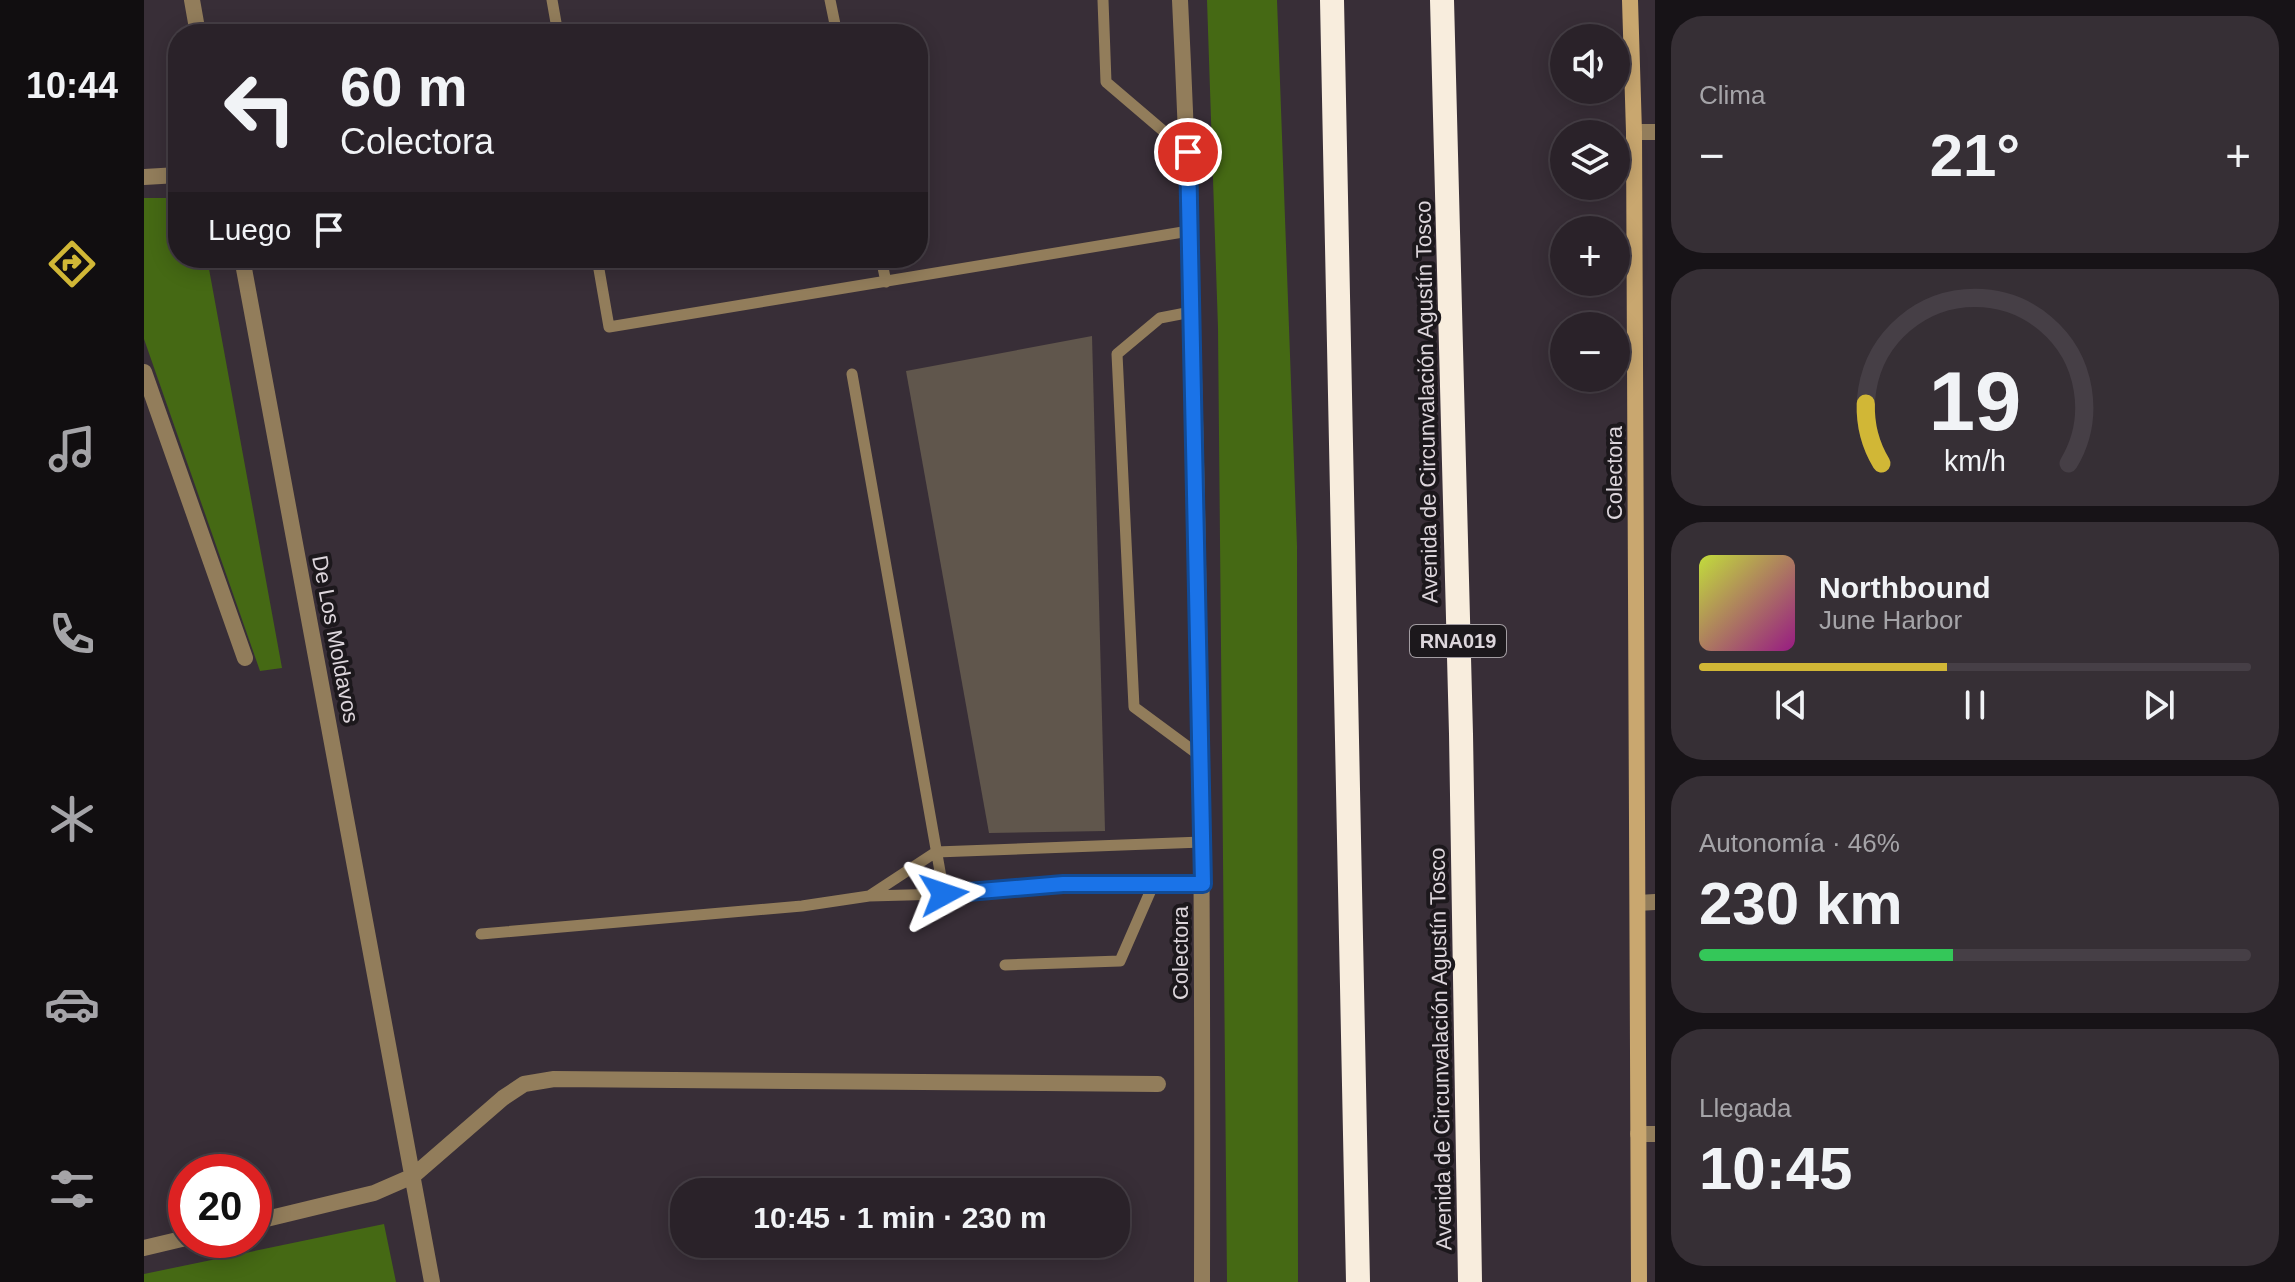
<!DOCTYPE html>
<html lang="es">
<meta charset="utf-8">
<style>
:root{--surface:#2a2229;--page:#362f35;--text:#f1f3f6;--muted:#a5a4a8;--line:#463f46;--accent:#d1b736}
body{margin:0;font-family:Arial,sans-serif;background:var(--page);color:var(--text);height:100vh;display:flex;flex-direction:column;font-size:30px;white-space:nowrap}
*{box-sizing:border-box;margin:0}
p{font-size:26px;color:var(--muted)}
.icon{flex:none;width:44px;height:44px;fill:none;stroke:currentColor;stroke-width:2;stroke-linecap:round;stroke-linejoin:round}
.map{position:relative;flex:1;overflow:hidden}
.details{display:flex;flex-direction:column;gap:16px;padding:16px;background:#171317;width:640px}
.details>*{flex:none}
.guide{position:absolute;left:24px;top:24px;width:760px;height:244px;border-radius:32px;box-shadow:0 4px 20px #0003,0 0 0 2px var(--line);background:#2a2229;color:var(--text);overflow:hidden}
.fabs{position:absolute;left:1406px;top:24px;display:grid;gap:16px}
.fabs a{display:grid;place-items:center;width:80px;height:80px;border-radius:50%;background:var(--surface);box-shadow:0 4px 20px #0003,0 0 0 2px var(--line);font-size:40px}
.speed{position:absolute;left:24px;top:1154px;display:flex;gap:16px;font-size:40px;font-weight:700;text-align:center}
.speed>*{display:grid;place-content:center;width:104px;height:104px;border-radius:50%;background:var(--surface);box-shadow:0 4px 20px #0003,0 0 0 2px var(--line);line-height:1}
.speed .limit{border:12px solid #d22;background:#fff;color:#111}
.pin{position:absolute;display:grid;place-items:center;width:68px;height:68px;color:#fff;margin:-34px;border:4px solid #fff;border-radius:50%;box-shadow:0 2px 8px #0007}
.me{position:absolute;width:88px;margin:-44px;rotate:85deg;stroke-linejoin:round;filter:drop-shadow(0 0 6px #0008)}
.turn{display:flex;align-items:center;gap:28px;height:168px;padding:0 40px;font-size:36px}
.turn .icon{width:104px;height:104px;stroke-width:2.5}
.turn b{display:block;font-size:56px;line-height:68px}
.then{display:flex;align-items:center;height:76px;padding:0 40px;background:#0003;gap:16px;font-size:30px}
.big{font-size:60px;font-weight:800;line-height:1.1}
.details .tile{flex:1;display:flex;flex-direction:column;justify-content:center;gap:12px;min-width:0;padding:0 28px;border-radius:32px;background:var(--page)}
.details .dial{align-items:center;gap:0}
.dial svg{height:208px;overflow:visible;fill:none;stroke:var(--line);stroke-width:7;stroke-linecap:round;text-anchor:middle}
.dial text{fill:var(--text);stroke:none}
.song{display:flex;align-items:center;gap:24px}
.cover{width:96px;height:96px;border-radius:12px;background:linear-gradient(135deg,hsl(70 70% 55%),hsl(310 70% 35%))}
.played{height:8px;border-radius:4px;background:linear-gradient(90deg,var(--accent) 45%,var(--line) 45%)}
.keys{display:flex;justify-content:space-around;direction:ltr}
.heat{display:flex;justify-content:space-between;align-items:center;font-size:44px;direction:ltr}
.charge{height:12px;border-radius:6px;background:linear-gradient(90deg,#34c759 46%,var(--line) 0)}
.trip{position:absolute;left:526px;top:1178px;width:460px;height:80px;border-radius:32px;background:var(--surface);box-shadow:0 4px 20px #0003,0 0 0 2px var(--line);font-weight:800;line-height:80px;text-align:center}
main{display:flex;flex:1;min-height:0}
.tabs{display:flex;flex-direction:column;width:144px;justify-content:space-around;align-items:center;background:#110e10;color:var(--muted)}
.tabs .icon{width:56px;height:56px}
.tabs .current{color:var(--accent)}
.tabs b{font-size:36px;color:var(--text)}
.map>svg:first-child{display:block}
</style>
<main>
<nav class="tabs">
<b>10:44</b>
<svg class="icon current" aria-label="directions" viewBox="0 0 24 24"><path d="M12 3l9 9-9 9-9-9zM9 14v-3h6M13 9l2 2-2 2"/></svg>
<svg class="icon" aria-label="music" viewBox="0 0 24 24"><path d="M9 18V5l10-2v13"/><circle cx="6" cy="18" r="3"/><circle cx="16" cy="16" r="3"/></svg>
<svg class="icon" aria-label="phone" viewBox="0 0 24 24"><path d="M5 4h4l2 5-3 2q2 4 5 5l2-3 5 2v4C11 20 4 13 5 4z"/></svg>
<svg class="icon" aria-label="climate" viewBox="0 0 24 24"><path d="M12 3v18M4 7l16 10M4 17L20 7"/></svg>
<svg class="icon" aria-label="car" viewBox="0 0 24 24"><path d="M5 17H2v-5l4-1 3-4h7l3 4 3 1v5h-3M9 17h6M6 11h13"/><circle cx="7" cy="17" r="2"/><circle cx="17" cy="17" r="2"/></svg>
<svg class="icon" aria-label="filters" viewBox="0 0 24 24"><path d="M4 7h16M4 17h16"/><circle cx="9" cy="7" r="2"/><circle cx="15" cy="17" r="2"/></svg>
</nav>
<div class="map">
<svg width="1511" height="1282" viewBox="0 0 1511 1282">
<rect width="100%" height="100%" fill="#382e37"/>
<!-- green -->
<path fill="#456914" d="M1063 0H1133L1153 546 1154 1282H1083L1074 328Z
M0 198H34V258H63L138 668 116 671 0 339Z
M240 1224 252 1282H0V1274Z"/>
<!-- building -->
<path fill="#60564c" d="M948 336 961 831 845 833 762 371Z"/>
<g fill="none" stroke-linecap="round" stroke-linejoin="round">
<!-- service -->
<path stroke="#927d5b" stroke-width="11" d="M408 0 414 34
M686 0 693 34
M959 0 962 82 1044 152
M453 258 465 327 1045 231
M737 258 742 282
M1047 312 1016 318 973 354 990 707 1055 755
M708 374 800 894
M725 896 792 852 1058 842
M337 934 658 906 725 896 800 894 919 884H1059
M861 965 976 961 1010 883"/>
<!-- minor -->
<path stroke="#927d5b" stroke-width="16" d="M48 0 54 34
M1490 132H1511
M0 177 34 175
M98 258 288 1282
M0 372 101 658
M1494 903 1511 902
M1494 1134H1511
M110 1222 230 1193 269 1176 359 1098 380 1084 410 1079 1014 1084
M0 1248 42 1238"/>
<!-- tertiary -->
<path stroke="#927d5b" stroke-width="16" d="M1036 0C1057 427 1059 855 1058 1282"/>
<!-- secondary -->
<path stroke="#c9a76f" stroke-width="16" d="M1486 0 1490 132 1495 1282"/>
<!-- motorway -->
<path stroke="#f8eddd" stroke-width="24" d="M1188 0 1214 1282
M1298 0 1317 734 1326 1282"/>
</g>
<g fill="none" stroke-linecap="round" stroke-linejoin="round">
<defs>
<path id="route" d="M800 894 919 884H1059L1044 152"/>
</defs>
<!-- route casing -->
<use href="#route" stroke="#114b97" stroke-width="20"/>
<!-- route -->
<use href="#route" stroke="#1a73e8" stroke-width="14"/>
</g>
<g text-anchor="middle" stroke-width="8" stroke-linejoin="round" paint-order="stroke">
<!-- shield labels -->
<rect fill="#1c181c" stroke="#a39da2" stroke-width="2" x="1266" y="625" width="96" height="32" rx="6"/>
<g font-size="20" font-weight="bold" fill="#ddd6dc">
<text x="1314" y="648">RNA019</text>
</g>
<!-- street labels -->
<g font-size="22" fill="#ddd6dc" stroke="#1c181c">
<text transform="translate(1282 402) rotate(-91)" y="8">Avenida de Circunvalación Agustín Tosco</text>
<text transform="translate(1470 473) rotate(-90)" y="8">Colectora</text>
<text transform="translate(192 639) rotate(79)" y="8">De Los Moldavos</text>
<text transform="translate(1036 953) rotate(-90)" y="8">Colectora</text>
<text transform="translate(1296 1049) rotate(-91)" y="8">Avenida de Circunvalación Agustín Tosco</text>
</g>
</g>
</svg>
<div class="fabs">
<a><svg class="icon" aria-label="sound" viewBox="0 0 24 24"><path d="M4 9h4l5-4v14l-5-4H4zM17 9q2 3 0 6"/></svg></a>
<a><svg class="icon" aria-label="layers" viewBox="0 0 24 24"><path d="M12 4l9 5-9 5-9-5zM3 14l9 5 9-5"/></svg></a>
<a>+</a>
<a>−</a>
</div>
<div class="speed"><div class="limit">20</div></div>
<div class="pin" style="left:1044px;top:152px;background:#d93025"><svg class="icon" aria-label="arrive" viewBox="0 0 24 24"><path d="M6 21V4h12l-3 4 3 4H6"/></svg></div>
<svg class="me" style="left:800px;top:894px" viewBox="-20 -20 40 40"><path d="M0-17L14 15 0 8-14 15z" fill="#1a73e8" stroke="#fff" stroke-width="4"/></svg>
<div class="trip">10:45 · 1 min · 230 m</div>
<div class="guide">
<div class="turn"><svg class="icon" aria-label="left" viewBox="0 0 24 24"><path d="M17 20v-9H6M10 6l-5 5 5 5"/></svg><div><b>60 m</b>Colectora</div></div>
<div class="then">Luego<svg class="icon" aria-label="arrive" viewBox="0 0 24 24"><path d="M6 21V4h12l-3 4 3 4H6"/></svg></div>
</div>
</div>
<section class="details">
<div class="tile"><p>Clima</p>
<div class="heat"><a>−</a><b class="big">21°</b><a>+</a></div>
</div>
<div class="tile dial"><svg viewBox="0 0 100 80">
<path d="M14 69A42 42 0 1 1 86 69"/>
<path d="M14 69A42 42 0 0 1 8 46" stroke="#d1b736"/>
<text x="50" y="56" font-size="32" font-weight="700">19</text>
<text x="50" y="72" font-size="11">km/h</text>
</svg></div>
<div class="tile">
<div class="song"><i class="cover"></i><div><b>Northbound</b><p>June Harbor</p></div></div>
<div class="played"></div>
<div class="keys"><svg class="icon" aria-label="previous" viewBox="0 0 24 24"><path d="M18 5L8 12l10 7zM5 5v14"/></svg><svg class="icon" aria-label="pause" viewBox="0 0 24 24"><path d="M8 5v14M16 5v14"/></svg><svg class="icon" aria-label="next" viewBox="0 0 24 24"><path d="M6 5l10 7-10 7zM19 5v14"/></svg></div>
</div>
<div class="tile"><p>Autonomía · 46%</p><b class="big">230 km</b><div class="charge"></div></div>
<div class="tile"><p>Llegada</p><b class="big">10:45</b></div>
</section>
</main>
